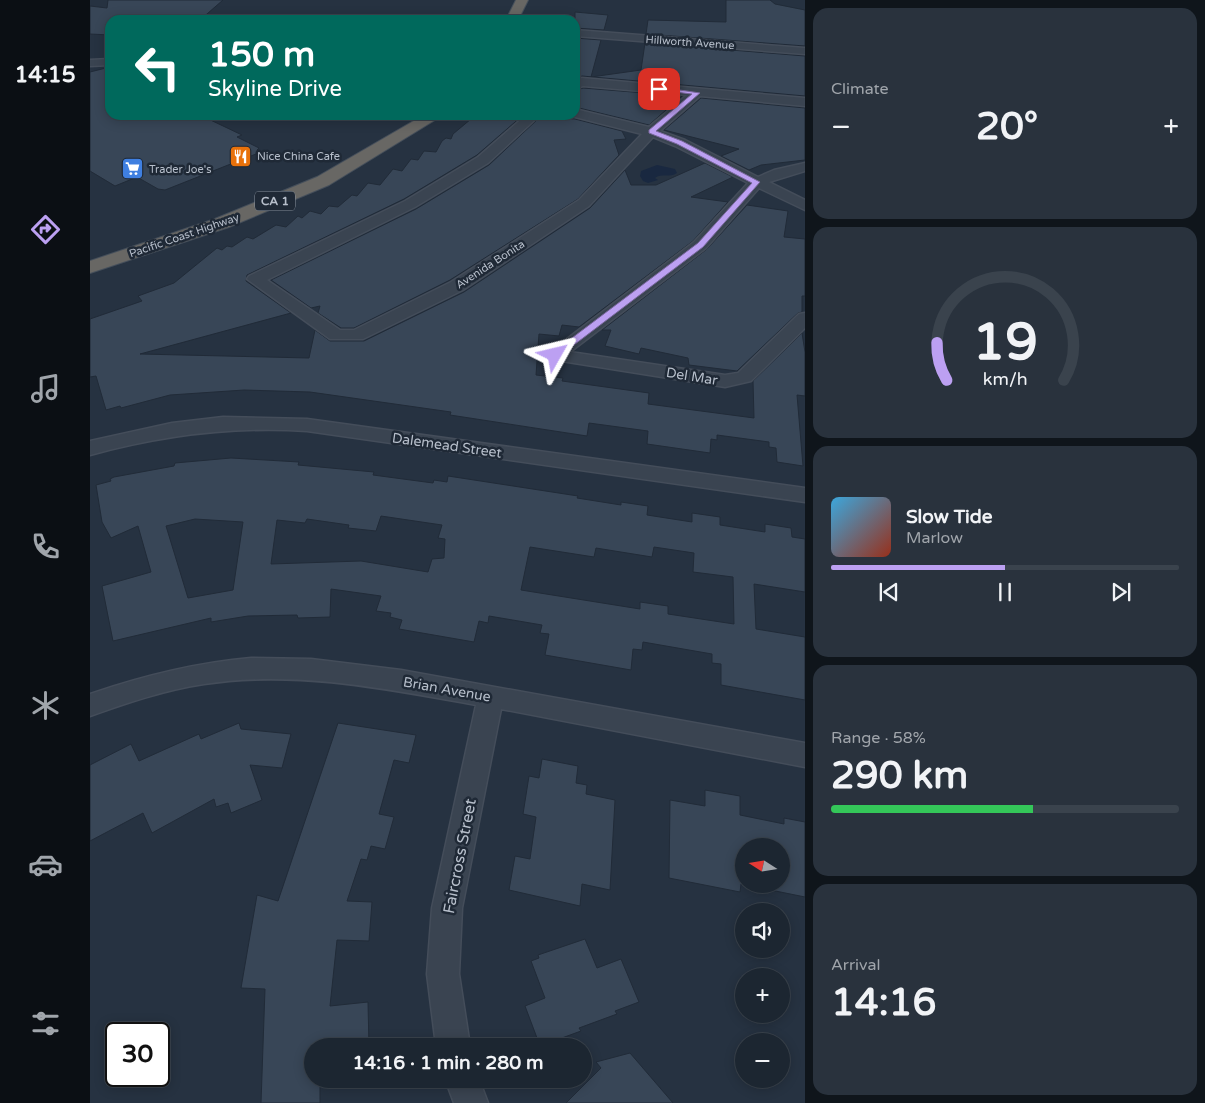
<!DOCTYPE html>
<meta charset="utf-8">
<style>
:root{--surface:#1c2631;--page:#29323d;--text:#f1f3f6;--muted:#a0a5ab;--line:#3a434d;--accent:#bca0f2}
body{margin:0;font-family:"Varela Round",sans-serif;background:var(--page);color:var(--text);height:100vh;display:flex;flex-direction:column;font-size:19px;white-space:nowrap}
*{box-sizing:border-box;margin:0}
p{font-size:16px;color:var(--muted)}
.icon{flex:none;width:28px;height:28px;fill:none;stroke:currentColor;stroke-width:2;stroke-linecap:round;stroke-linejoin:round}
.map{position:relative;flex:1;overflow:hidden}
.panel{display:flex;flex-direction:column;gap:8px;padding:8px;background:#0f151b;width:400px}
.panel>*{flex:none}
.top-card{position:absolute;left:15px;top:15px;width:475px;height:105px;border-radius:15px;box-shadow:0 2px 12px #0003,0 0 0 1px var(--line);background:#00695c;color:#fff;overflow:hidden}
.needle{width:32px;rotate:282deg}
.buttons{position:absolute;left:645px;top:838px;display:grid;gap:10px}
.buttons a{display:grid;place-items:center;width:55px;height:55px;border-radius:50%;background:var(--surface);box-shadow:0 2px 12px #0003,0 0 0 1px var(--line);font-size:25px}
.speed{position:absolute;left:15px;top:1022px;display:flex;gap:10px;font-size:25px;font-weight:700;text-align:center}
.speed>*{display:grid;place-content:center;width:65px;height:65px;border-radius:50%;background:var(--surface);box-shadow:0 2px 12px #0003,0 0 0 1px var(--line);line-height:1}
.speed .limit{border:2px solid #111;border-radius:8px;background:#fff;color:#111}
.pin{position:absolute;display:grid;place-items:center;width:42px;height:42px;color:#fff;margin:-21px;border-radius:10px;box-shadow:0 2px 8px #0006}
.me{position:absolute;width:55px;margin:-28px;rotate:53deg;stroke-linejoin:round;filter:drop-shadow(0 0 4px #0008)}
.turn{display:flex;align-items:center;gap:18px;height:105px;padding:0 20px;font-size:22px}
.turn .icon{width:65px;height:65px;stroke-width:2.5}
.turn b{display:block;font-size:35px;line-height:42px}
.big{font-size:38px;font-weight:800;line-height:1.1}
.panel .tile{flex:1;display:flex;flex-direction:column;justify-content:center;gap:8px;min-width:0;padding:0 18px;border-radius:15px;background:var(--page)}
.panel .dial{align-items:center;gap:0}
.dial svg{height:130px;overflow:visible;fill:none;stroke:var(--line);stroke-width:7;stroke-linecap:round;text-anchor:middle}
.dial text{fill:var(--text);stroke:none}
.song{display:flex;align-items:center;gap:15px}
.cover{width:60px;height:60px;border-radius:8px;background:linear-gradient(135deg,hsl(200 70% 55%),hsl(10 70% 35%))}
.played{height:5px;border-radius:2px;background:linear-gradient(90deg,var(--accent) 50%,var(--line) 50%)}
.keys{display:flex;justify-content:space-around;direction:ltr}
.heat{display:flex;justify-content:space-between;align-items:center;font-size:28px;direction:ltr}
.charge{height:8px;border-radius:4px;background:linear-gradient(90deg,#34c759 58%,var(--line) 0)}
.trip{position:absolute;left:214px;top:1038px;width:288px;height:50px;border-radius:25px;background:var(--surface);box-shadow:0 2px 12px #0003,0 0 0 1px var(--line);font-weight:800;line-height:50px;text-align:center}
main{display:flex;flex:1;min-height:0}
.dock{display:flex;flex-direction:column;width:90px;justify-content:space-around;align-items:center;background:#0b0f14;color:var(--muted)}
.dock .icon{width:35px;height:35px}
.dock .selected{color:var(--accent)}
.dock b{font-size:22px;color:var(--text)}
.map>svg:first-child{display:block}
</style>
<main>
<nav class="dock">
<b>14:15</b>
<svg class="icon selected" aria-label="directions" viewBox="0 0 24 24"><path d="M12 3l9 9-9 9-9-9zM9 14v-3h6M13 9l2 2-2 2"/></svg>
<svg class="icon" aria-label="music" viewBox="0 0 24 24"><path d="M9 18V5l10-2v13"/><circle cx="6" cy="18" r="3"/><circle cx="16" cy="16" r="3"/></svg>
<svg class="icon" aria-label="phone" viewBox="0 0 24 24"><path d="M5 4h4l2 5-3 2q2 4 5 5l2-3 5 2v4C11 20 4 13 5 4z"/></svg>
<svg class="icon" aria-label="climate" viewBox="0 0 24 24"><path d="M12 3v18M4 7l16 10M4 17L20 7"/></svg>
<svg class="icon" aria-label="car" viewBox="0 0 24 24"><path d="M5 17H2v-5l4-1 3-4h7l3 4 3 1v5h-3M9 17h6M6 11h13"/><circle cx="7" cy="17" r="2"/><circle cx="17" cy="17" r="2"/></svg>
<svg class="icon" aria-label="filters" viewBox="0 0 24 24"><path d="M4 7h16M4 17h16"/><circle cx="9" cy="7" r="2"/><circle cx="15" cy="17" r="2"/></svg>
</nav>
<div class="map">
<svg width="715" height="1103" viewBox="0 0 715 1103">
<rect width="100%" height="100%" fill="#263241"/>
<!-- water -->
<path fill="#192840" d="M567 165 585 169 587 173C580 178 571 173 565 178L568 180 558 183 553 181 550 176 551 171Z"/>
<!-- building -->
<path fill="#384657" stroke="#212b38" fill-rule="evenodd" d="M18 0H133L110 20H20V35L0 34V6L17 8Z
M636 0H680L685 4 715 10V46L556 34 558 20 636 22Z
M485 12 518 15 514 30 485 28Z
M485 38 511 40 501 77 551 70 555 43 715 56V96L492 76 485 79Z
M20 67V115H110L152 135 147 137 169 148 167 150 171 152 75 190 68 189 47 177 25 186 0 171V72Z
M493 88 592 96 559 125 485 107V91Z
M611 98 715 108V160L671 165 659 170 631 156 649 149 574 130Z
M391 115 432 116 387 155 314 199 157 275 156 281 201 313 50 354 219 358 225 330 240 341H274L374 292 500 208 535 170 541 185H566L615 163 643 177 601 197 638 202 603 241 489 327 472 325 469 336 449 334 446 375 473 378 472 381 559 393 558 404 664 418 663 381 712 333 715 352V396L707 395 713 466 687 462 686 448 679 447V442L627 435V440L621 439 620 453 557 444 558 431 499 423 497 436 360 415 361 412 220 392 154 390 80 395 31 408 30 406 16 410 6 376 0 377V319L52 301 48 296 84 283 127 248 132 250 137 246 142 247 157 237 163 239 186 225 196 227 208 216 212 218 220 211 231 214 239 206 248 207 262 195 267 196 278 183 290 185 303 169 312 171 321 159 328 160 334 151 346 152 352 141 356 138 361 139 363 134 381 119H390Z
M450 117 485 119 532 131 536 139 524 140 529 155 488 199 360 280 264 328H251L228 313 230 306 221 308 181 280 326 209 399 165Z
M657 205 698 211 694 237 715 239V296H712V312L708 313 647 371 599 365 598 358 551 348 549 354 515 346 521 330H512L617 249Z
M141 458 209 462 208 465 284 472 283 475 343 483 344 480 357 482 358 476 488 496 487 498 531 505V502L558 506 557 515 602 522V513L630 517V525L675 532V524L701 528 702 537 715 539V592L664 584 666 629 715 637V700L631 685V664L622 663V654L553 642 552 650 543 649 541 670 455 655 459 634 450 633 452 625 399 616 398 623 389 621 384 642 309 629 312 620 300 617 301 613 286 611 291 596 241 589 240 617 208 618 207 615 158 616 121 622V618L23 641 12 586 61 572 48 526 21 538 12 522 6 485 21 481 20 479 24 477 84 466 85 463ZM291 516 352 525 348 538 355 539 354 558 342 559 338 572 271 561 181 564 187 520 215 523 217 519 259 525 258 528 286 531ZM105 519 153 522 143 590 98 598 76 526ZM440 547 504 557 506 548 562 557 564 547 604 553 603 572 643 577 644 624 578 614V606L550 602V609L431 590Z
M149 723 151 729 201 734 192 768 160 765 172 800 141 813 138 803 126 807 124 799 62 833 53 813 0 841V765L41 744 49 761 109 734 111 739Z
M248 723 326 735 319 763 304 760 289 814 304 817 295 849 281 846 277 860 271 859 257 901 282 902 279 941 247 940 240 1006 278 1002 279 1046H222V1079H230V1103H171L175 989 151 988 167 895 188 901Z
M452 759 488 766 486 783 497 785 496 794 525 800 520 890 492 884 490 906 419 890 425 856 440 859 446 817 433 814 439 776 449 778Z
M615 790 650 796V815L694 824V818L715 822V897L651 884 650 892 579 878 580 800 615 806ZM654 846H691V884H654Z
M495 939 507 968 531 959 549 1002 525 1011 527 1014 489 1028 491 1031 450 1046 435 1006 455 998 441 961 449 958 448 955Z
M540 1053 583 1103H476L511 1068 506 1062Z"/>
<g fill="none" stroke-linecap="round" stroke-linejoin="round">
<defs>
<path id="minor" d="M485 30 715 48V54L485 36Z
M20 59V65L0 66V60Z
M492 78 715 98V106L610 96 570 131 595 140 668 177 684 170 715 163V171L679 182 715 200V210L669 188 616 248 480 352 635 375 648 373 709 314 715 313V328L661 381 635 387 465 360 459 359 456 355 604 242 658 183 585 146 563 137 499 206 373 290 273 339H240L157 279 159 276 315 201 388 157 436 115H450L398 163 325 207 177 280 250 330H264L361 282 489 200 552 134 481 116 485 115V109L559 127 597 95 493 86 485 89V81Z
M133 417 217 419 715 488V502L217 431C142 426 73 435 0 455V441L82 423Z
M161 658 221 659 311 670 715 743V767L411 709 372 908 369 974 380 1046H346L337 974 342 908 386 705C297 689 205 670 114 684 74 690 37 703 0 716V694C53 676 104 663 161 658Z
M355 1079H389L398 1103H364Z"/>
<path id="trunk" d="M426 0H438L428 20H416Z
M334 115H353L239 185 139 227 0 273V261L125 219 227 177Z"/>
</defs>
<!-- minor casing -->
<use href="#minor" stroke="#444d5a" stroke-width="3"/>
<!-- trunk casing -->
<use href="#trunk" stroke="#454f5b" stroke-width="2"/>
<!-- minor -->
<use href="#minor" fill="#3a4451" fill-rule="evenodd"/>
<!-- trunk -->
<use href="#trunk" fill="#686764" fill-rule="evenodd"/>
</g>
<!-- route -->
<path fill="#bca0f2" stroke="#7a689d" d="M569 87 610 93 566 131 592 141 670 182 613 247 468 357H462V353L608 243 662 183 587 144 559 133V130L602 94 566 90Z"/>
<!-- icons -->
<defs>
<symbol id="restaurant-square" viewBox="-11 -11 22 22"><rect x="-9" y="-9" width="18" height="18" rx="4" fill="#e8710a" stroke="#1f2936"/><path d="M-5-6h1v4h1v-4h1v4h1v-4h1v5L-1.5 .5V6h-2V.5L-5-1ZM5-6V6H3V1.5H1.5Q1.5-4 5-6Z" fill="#fff"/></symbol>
<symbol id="supermarket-square" viewBox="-11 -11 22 22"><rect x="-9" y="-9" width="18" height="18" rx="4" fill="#3f7fe0" stroke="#1f2936"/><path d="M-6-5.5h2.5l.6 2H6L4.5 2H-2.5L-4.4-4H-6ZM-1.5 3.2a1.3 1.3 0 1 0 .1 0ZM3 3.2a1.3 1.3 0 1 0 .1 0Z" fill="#fff"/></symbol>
</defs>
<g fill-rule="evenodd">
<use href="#restaurant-square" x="138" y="144" width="25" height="25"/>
<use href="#supermarket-square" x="30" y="156" width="25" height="25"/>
</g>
<g text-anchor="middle" stroke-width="5" stroke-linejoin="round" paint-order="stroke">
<!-- far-street labels -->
<g font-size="11" fill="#b7bfcb" stroke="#1f2936">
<text transform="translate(600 42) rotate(4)" y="4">Hillworth Avenue</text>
<text transform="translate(94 235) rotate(-19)" y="4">Pacific Coast Highway</text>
<text transform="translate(400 264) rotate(-33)" y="4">Avenida Bonita</text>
</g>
<!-- far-poi labels -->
<g font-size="11" fill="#b7bfcb" stroke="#1f2936" text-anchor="start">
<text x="167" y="160">Nice China Cafe</text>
<text x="59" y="173">Trader Joe's</text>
</g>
<!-- shield labels -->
<rect fill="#1f2936" stroke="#89929e" stroke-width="1" x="165" y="191.5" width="40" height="19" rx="4"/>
<g font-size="12" font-weight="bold" fill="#b7bfcb">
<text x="185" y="205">CA 1</text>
</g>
<!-- street labels -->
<g font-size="14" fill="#b7bfcb" stroke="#1f2936">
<text transform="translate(602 376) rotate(9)" y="5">Del Mar</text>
<text transform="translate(357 445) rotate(8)" y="5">Dalemead Street</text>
<text transform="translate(357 689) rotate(10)" y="5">Brian Avenue</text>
</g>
<!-- near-street labels -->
<g font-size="16" fill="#b7bfcb" stroke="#1f2936">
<text transform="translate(369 856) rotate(-79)" y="6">Faircross Street</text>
</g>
</g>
</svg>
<div class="buttons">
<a><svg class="needle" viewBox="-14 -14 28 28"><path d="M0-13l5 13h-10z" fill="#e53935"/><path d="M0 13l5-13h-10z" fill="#a0a5ab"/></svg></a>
<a><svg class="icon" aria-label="sound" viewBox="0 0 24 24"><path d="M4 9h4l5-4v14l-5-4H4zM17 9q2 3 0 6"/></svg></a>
<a>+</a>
<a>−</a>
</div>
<div class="speed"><div class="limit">30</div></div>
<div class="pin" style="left:569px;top:89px;background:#d93025"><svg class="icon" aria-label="arrive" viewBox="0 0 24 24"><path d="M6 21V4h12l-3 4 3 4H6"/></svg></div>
<svg class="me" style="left:465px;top:355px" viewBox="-20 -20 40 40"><path d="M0-17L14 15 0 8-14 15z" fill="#bca0f2" stroke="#fff" stroke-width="4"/></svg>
<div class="trip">14:16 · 1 min · 280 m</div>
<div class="top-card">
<div class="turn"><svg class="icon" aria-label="left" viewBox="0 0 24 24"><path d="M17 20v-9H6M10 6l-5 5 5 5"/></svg><div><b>150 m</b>Skyline Drive</div></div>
</div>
</div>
<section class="panel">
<div class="tile"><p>Climate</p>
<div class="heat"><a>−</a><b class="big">20°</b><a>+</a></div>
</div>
<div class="tile dial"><svg viewBox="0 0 100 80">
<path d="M14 69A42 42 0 1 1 86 69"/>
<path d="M14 69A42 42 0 0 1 8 46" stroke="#bca0f2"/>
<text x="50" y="56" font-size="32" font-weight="700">19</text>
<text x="50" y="72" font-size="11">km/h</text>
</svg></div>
<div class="tile">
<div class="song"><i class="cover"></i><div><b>Slow Tide</b><p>Marlow</p></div></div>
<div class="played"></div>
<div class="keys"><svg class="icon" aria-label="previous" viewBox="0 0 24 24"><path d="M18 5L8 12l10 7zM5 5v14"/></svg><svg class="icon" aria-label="pause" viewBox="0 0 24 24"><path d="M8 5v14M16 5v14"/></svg><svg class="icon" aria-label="next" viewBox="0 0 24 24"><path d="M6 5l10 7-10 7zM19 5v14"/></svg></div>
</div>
<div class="tile"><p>Range · 58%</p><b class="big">290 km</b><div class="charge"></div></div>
<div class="tile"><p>Arrival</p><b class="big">14:16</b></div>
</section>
</main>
